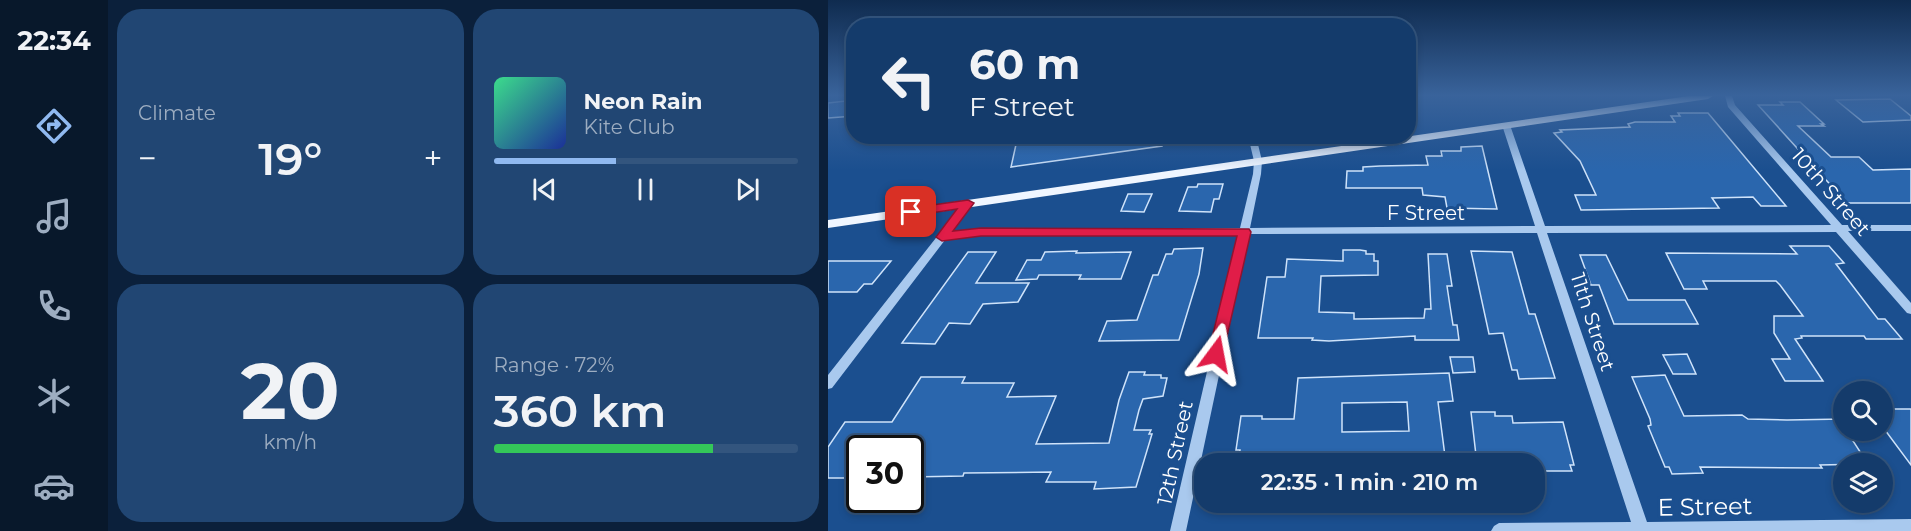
<!DOCTYPE html>
<meta charset="utf-8">
<style>
:root{--surface:#143b6b;--page:#214673;--text:#f1f3f6;--muted:#9dadc1;--line:#33557e;--accent:#90b9f0}
body{margin:0;font-family:Montserrat,sans-serif;background:var(--page);color:var(--text);height:100vh;display:flex;flex-direction:column;font-size:22px;white-space:nowrap}
*{box-sizing:border-box;margin:0}
p{font-size:20px;color:var(--muted)}
.icon{flex:none;width:33px;height:33px;fill:none;stroke:currentColor;stroke-width:2;stroke-linecap:round;stroke-linejoin:round}
.map{position:relative;flex:1;overflow:hidden}
.panel{display:flex;flex-direction:column;gap:9px;padding:9px;background:#0b203b;width:720px}
.panel>*{flex:none}
.banner{position:absolute;left:18px;top:18px;width:570px;height:126px;border-radius:24px;box-shadow:0 3px 9px #0003,0 0 0 2px var(--line);background:#143b6b;color:var(--text);overflow:hidden}
.tools{position:absolute;left:1005px;top:381px;display:grid;gap:12px}
.tools a{display:grid;place-items:center;width:60px;height:60px;border-radius:50%;background:var(--surface);box-shadow:0 3px 9px #0003,0 0 0 2px var(--line);font-size:30px}
.speed{position:absolute;left:18px;top:435px;display:flex;gap:12px;font-size:30px;font-weight:700;text-align:center}
.speed>*{display:grid;place-content:center;width:78px;height:78px;border-radius:50%;background:var(--surface);box-shadow:0 3px 9px #0003,0 0 0 2px var(--line);line-height:1}
.speed .limit{border:3px solid #111;border-radius:9px;background:#fff;color:#111}
.pin{position:absolute;display:grid;place-items:center;width:51px;height:51px;color:#fff;margin:-26px;border-radius:12px;box-shadow:0 3px 9px #0006}
.me{position:absolute;width:66px;margin:-33px;rotate:13deg;stroke-linejoin:round;filter:drop-shadow(0 0 4px #0008)}
.turn{display:flex;align-items:center;gap:21px;height:126px;padding:0 24px;font-size:27px}
.turn .icon{width:78px;height:78px;stroke-width:2.5}
.turn b{display:block;font-size:42px;line-height:51px}
.big{font-size:45px;font-weight:600;line-height:1.1}
.panel .card{flex:1;display:flex;flex-direction:column;justify-content:center;gap:9px;min-width:0;padding:0 21px;border-radius:24px;background:var(--page)}
.panel .dial{align-items:center;gap:0}
.dial b{font-size:78px;line-height:1}
.song{display:flex;align-items:center;gap:18px}
.cover{width:72px;height:72px;border-radius:9px;background:linear-gradient(135deg,hsl(150 70% 55%),hsl(230 70% 35%))}
.played{height:6px;border-radius:3px;background:linear-gradient(90deg,var(--accent) 40%,var(--line) 40%)}
.keys{display:flex;justify-content:space-around;direction:ltr}
.heat{display:flex;justify-content:space-between;align-items:center;font-size:33px;direction:ltr}
.charge{height:9px;border-radius:4px;background:linear-gradient(90deg,#34c759 72%,var(--line) 0)}
.panel .tiles{flex:1;display:grid;gap:9px;grid-template-columns:repeat(2,1fr)}
.trip{position:absolute;left:366px;top:453px;width:351px;height:60px;border-radius:24px;background:var(--surface);box-shadow:0 3px 9px #0003,0 0 0 2px var(--line);font-weight:600;line-height:60px;text-align:center}
main{display:flex;flex:1;min-height:0}
.menu{display:flex;flex-direction:column;width:108px;justify-content:space-around;align-items:center;background:#08182b;color:var(--muted)}
.menu .icon{width:42px;height:42px}
.menu .active{color:var(--accent)}
.menu b{font-size:27px;color:var(--text)}
.map>svg:first-child{display:block}
</style>
<main>
<nav class="menu">
<b>22:34</b>
<svg class="icon active" aria-label="directions" viewBox="0 0 24 24"><path d="M12 3l9 9-9 9-9-9zM9 14v-3h6M13 9l2 2-2 2"/></svg>
<svg class="icon" aria-label="music" viewBox="0 0 24 24"><path d="M9 18V5l10-2v13"/><circle cx="6" cy="18" r="3"/><circle cx="16" cy="16" r="3"/></svg>
<svg class="icon" aria-label="phone" viewBox="0 0 24 24"><path d="M5 4h4l2 5-3 2q2 4 5 5l2-3 5 2v4C11 20 4 13 5 4z"/></svg>
<svg class="icon" aria-label="climate" viewBox="0 0 24 24"><path d="M12 3v18M4 7l16 10M4 17L20 7"/></svg>
<svg class="icon" aria-label="car" viewBox="0 0 24 24"><path d="M5 17H2v-5l4-1 3-4h7l3 4 3 1v5h-3M9 17h6M6 11h13"/><circle cx="7" cy="17" r="2"/><circle cx="17" cy="17" r="2"/></svg>
</nav>
<section class="panel">
<div class="tiles">
<div class="card"><p>Climate</p>
<div class="heat"><a>−</a><b class="big">19°</b><a>+</a></div>
</div>
<div class="card">
<div class="song"><i class="cover"></i><div><b>Neon Rain</b><p>Kite Club</p></div></div>
<div class="played"></div>
<div class="keys"><svg class="icon" aria-label="previous" viewBox="0 0 24 24"><path d="M18 5L8 12l10 7zM5 5v14"/></svg><svg class="icon" aria-label="pause" viewBox="0 0 24 24"><path d="M8 5v14M16 5v14"/></svg><svg class="icon" aria-label="next" viewBox="0 0 24 24"><path d="M6 5l10 7-10 7zM19 5v14"/></svg></div>
</div>
<div class="card dial"><b>20</b><p>km/h</p></div>
<div class="card"><p>Range · 72%</p><b class="big">360 km</b><div class="charge"></div></div>
</div>
</section>
<div class="map">
<svg width="1083" height="531" viewBox="0 0 1083 531">
<rect width="100%" height="100%" fill="#1b4f8f"/>
<!-- building -->
<path fill="#2a66ad" stroke="#cfe3fa" stroke-width="1.5" fill-rule="evenodd" d="M1062 99 1083 116V120L1035 122 1008 100Z
M26 100V116L0 118V103Z
M952 102H972L996 124H993L996 126H970L1003 157H1031L1045 170 1083 169V203H1019L930 105H955Z
M850 113H880L958 206H933L925 197 884 198 891 208 753 210 747 195H768L752 161 726 133 734 132 732 130 802 127 800 124 807 122H847L843 116H852Z
M220 136H333L334 146 183 167 189 140Z
M654 146 669 209 619 208 617 197 595 195 594 188H518L519 171H535V167L552 166 600 165 598 156H614L613 151H633V147Z
M370 184H395L391 199H386L383 212 351 211 360 187H369Z
M300 194H324L316 212 293 211Z
M962 246H1001L1016 263 1008 264 1050 319H1057L1074 339H1038L1036 336H973L974 338 967 339 995 381H957L944 359H962L946 333V316H975L952 285 948 281H875L879 289H856L838 253 969 254Z
M375 248 371 274 351 340 271 341 279 321 309 320 325 275H330L338 254H344L346 249Z
M515 250H532L538 251V254H546V261H550V275L493 276 491 312 526 313V319L596 318 597 309H603L600 254H619L624 286H619L622 306 625 325H629L631 340H587V336L501 341 484 340 485 338H430L439 277H457L459 259 515 261Z
M249 251 248 253 303 252 293 279H251L253 275H211L209 279 188 280 199 260H213L217 252Z
M643 251 684 252 701 314H707L727 378 691 379 689 370H684L675 333 661 334Z
M140 252H168L148 283H201L190 302 155 304 142 324 121 323 107 344 74 343Z
M752 255H778L800 300H857L870 324H786L771 285H763Z
M0 261H63L44 284H36L29 292H0Z
M859 354 868 374H845L835 355Z
M622 357H645L647 372 625 373Z
M301 372H317L316 375H333V378H339L335 396 315 399 311 410 306 430H323L321 434H324L308 487 266 489 268 482H218L223 472 136 473 135 476 82 477V448H32V460L17 478H0V447L17 422H64L93 377H137L134 383H186L179 397 228 396 208 444 281 443 291 400Z
M621 373 625 401 610 402 618 464H410L412 450H408L413 416H434V419H466L470 378ZM579 402 581 431 514 432V403Z
M837 375 856 416 914 415 920 419 959 420 1016 419V430H1018L1040 464 992 465 994 468 872 467 875 473 844 474 841 467H837L820 426 823 425 822 419 804 377Z
M1054 409H1083V465L1054 426Z
M643 412H667V416H684L685 423 735 422 746 465H742L744 471H715L713 465 708 464H649Z"/>
<g fill="none" stroke-linecap="round" stroke-linejoin="round">
<!-- minor -->
<path fill="#a9c9ee" fill-rule="evenodd" d="M897 96H904L907 105 1014 225H1083V231H1020L1083 303V314L1079 313 1008 232 719 233 819 522 1083 519V531H663L666 526 671 523 803 522 709 233 421 234 358 531H342L411 234 153 235 117 240 4 388 0 389V375L137 201H143L145 203 122 233 153 229 412 228 425 174 426 161 420 136H428L434 161 433 174 422 228 707 226 674 125 678 123 682 125 717 226 1003 225 900 107Z"/>
<!-- major -->
<path fill="#f0f6ff" fill-rule="evenodd" d="M861 96H885L880 99 0 228V220Z"/>
</g>
<!-- sky -->
<linearGradient id="sky" x2="0" y2="1"><stop stop-color="#0f2b4f"/><stop offset="0.56" stop-color="#39639b"/><stop offset="1" stop-color="#39639b" stop-opacity="0"/></linearGradient>
<rect width="1083" height="170" fill="url(#sky)"/>
<!-- route -->
<path fill="#e11d48" stroke="#92132f" stroke-width="1.5" d="M140 200 146 203 125 231 153 228 421 229 423 232 394 358 388 360 383 358 380 354 409 236H153L114 241 108 237 129 209 83 216 76 212 83 208Z"/>
<g text-anchor="middle" stroke-width="6" stroke-linejoin="round" paint-order="stroke">
<!-- street labels -->
<g font-size="20" fill="#fff" stroke="#1b4f8f">
<text transform="translate(1003 192) rotate(49)" y="7">10th Street</text>
<text x="598" y="220">F Street</text>
<text transform="translate(765 322) rotate(72)" y="7">11th Street</text>
<text transform="translate(347 453) rotate(-78)" y="7">12th Street</text>
</g>
<!-- near-street labels -->
<g font-size="24" fill="#fff" stroke="#1b4f8f">
<text transform="translate(877 507) rotate(-1)" y="8">E Street</text>
</g>
</g>
</svg>
<div class="tools">
<a><svg class="icon" aria-label="search" viewBox="0 0 24 24"><circle cx="10" cy="10" r="6"/><path d="M15 15l6 6"/></svg></a>
<a><svg class="icon" aria-label="layers" viewBox="0 0 24 24"><path d="M12 4l9 5-9 5-9-5zM3 14l9 5 9-5"/></svg></a>
</div>
<div class="speed"><div class="limit">30</div></div>
<div class="pin" style="left:83px;top:212px;background:#d93025"><svg class="icon" aria-label="arrive" viewBox="0 0 24 24"><path d="M6 21V4h12l-3 4 3 4H6"/></svg></div>
<svg class="me" style="left:388px;top:354px" viewBox="-20 -20 40 40"><path d="M0-17L14 15 0 8-14 15z" fill="#e11d48" stroke="#fff" stroke-width="4"/></svg>
<div class="trip">22:35 · 1 min · 210 m</div>
<div class="banner">
<div class="turn"><svg class="icon" aria-label="left" viewBox="0 0 24 24"><path d="M17 20v-9H6M10 6l-5 5 5 5"/></svg><div><b>60 m</b>F Street</div></div>
</div>
</div>
</main>
